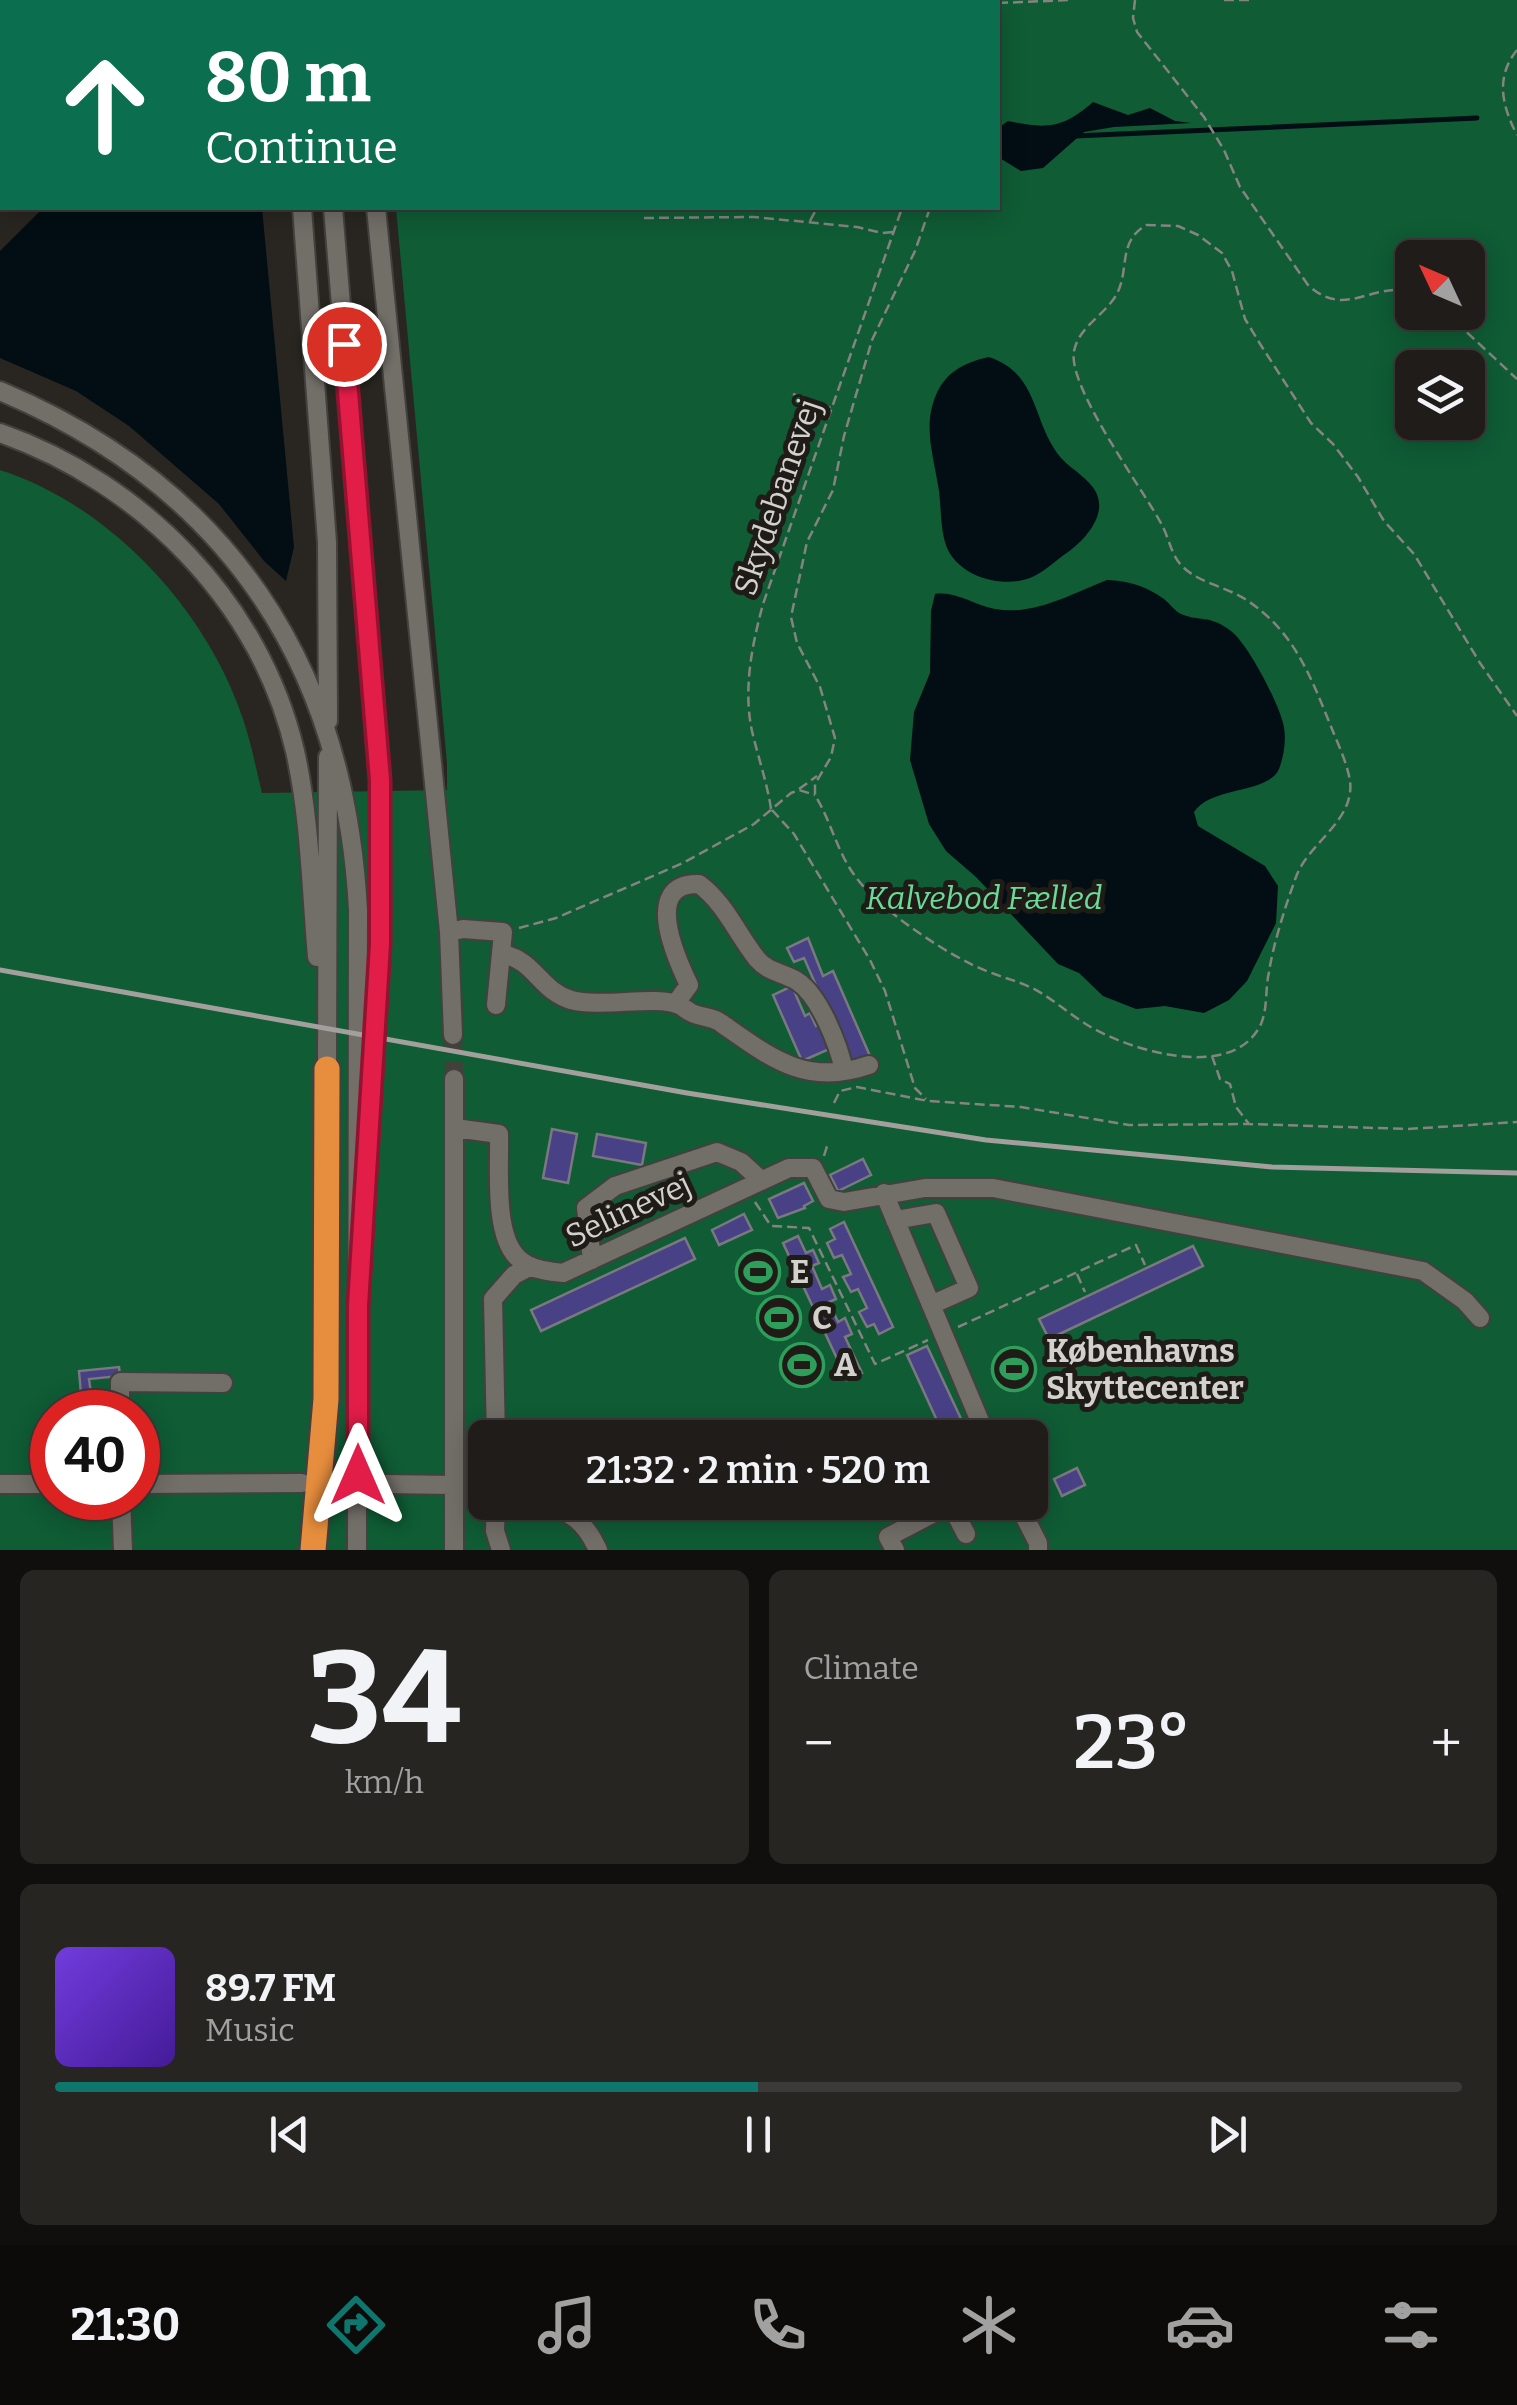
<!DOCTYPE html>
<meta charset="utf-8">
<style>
:root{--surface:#1f1c19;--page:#272522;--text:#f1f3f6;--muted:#a1a1a2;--line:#3c3a38;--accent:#0f766e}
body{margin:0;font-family:Bitter,serif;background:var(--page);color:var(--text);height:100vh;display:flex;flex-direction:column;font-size:38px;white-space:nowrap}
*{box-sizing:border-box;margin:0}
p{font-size:32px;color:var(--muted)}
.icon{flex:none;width:55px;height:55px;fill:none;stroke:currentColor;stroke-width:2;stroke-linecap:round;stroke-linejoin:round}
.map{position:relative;height:1550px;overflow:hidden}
.drawer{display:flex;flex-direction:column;gap:20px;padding:20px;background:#110f0e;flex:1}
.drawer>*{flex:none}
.hud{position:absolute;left:0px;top:0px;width:1000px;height:210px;box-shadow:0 5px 25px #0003,0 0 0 2px var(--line);background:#0b6e4f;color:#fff;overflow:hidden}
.needle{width:65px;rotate:314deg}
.controls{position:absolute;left:1395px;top:240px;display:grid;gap:20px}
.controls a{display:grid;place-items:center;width:90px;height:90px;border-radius:15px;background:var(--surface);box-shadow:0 5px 25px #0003,0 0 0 2px var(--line);font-size:50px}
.speed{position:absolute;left:30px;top:1390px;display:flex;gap:20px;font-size:50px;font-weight:700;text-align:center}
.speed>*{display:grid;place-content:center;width:130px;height:130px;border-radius:50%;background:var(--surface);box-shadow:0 5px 25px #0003,0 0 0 2px var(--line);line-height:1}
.speed .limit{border:15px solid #d22;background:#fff;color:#111}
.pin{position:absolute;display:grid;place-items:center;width:85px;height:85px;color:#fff;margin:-42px;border:5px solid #fff;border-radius:50%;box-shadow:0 2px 10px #0007}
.me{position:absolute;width:110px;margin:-55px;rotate:0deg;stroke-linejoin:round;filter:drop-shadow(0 0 8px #0008)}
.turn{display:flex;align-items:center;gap:35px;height:210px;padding:0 40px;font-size:45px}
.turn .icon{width:130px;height:130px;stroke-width:2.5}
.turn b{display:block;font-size:70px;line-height:85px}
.big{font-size:75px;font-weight:600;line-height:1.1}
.drawer .tile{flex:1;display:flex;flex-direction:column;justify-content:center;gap:15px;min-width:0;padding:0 35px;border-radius:15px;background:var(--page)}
.drawer .dial{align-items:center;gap:0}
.dial b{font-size:130px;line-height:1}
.song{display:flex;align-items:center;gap:30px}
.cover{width:120px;height:120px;border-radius:15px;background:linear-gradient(135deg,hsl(260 70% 55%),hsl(260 70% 35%))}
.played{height:10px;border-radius:5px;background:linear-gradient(90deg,var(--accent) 50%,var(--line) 50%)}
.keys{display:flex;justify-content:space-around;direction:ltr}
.heat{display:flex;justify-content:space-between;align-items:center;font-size:55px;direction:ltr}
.drawer .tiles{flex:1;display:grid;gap:20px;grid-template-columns:1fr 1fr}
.tile:last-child{grid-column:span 2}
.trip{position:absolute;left:468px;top:1420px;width:580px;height:100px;border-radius:15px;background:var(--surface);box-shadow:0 5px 25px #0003,0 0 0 2px var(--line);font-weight:600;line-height:100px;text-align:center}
.dock{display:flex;height:160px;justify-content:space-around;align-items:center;background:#0c0b0a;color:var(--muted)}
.dock .icon{width:70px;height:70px}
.dock .current{color:var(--accent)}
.dock b{font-size:45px;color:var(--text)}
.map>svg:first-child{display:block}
</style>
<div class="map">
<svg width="1517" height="1550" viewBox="0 0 1517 1550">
<rect width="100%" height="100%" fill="#292621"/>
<!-- green -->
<path fill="#0f5c35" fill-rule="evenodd" d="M526 0H1517V1550H0V470C110 505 207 610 243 719 251 743 256 768 262 793L447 790V763L396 208H998V2H487ZM1412 258H1468V312H1412ZM1412 368H1468V422H1412ZM52 1412H138V1498H52ZM485 1438H1030V1502H485Z"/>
<!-- water -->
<path fill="#020e13" d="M1093 102 1128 115 1150 108 1175 121 1191 123 1114 127 1084 132 1043 168 1021 171 998 157V128L1008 121C1046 129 1062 129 1093 102Z
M43 208H262L294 547 286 581 264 561 219 504 129 426 76 391 0 358V251Z
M989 357C1040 374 1031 422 1061 458 1074 472 1098 483 1099 503 1101 522 1082 542 1068 552 1056 560 1043 573 1030 578 1003 588 964 578 949 552 939 533 942 505 938 485 933 454 923 425 936 395 946 371 966 362 989 357Z
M1107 580C1129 581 1146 586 1164 599 1169 603 1175 611 1181 614 1199 622 1209 614 1231 631 1248 644 1278 702 1283 723 1287 737 1284 756 1279 769 1268 794 1211 786 1194 812L1198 826 1265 866 1278 886 1276 923 1247 981 1229 1000 1204 1013 1165 1006 1136 1009 1103 996 1079 973 1058 964 976 877 946 851 929 824 910 760 914 712 930 673 931 611 935 594C957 591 973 605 995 609 1034 616 1071 594 1107 580Z"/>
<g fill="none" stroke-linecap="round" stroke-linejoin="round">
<!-- stream -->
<path stroke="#020e13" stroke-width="5" d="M1075 136 1477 118"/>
</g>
<!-- building -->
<path fill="#494186" stroke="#79797f" stroke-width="2.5" d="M808 938 823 976 833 971 870 1056 851 1065 804 958 794 962 787 948Z
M792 986 805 1016 810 1013 816 1026 821 1024 834 1047 802 1061 773 995Z
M552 1129 577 1134 568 1183 543 1178Z
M597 1134 646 1143 642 1165 593 1156Z
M863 1159 871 1175 838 1191 830 1175Z
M804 1183 813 1201 804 1206 805 1208 778 1218 769 1199Z
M744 1214 752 1230 719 1245 712 1230Z
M844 1222 893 1327 879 1334 874 1324 867 1327 859 1312 867 1308 858 1289 851 1292 843 1277 851 1274 842 1255 834 1258 827 1243 835 1239 830 1229Z
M798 1236 806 1253 813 1250 819 1263 812 1266 822 1289 830 1285 836 1299 829 1302 838 1322 845 1318 852 1334 845 1337 862 1373 847 1380 783 1243Z
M685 1238 695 1259 541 1331 531 1310Z
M1193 1246 1203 1266 1049 1339 1039 1319Z
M927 1346 970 1438H945L907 1355Z
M119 1367 120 1376 89 1379 91 1393 81 1394 79 1371Z
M1077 1468 1085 1485 1062 1496 1054 1479Z"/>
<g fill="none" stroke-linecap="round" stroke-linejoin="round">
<!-- minor-tunnel -->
<path stroke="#42403b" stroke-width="18" stroke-dasharray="18 9" stroke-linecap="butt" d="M453 1035 454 1079
M309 1483 384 1484"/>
<defs>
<path id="minor" d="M287 0V2
M358 0V2
M123 2 125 0
M149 2 151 0
M318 2V0
M0 145 2 142
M0 172 2 169
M302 208 327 542 328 721
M333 208 380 780 382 912 369 1141
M376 208 449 932 453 1035
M0 391C228 487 345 665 358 910L357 1550
M0 433C142 483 260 602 295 751 310 818 311 889 317 957
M449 932 463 929 503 932 496 1005
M502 954C535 960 540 991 571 1000 601 1008 657 995 679 1005 684 1007 687 1011 692 1013 702 1018 712 1016 721 1023 770 1057 805 1087 869 1065
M676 1003 689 985C677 960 641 882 699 884 725 903 737 934 757 959 769 973 782 972 797 981 820 996 839 1046 844 1071
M327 1069 328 757
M455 1128 499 1134C500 1167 493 1235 518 1258 531 1270 547 1271 563 1273L789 1168H813L829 1199 844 1202 925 1188H993L1423 1271 1465 1301 1480 1318
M884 1193 987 1438
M895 1220 936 1213 969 1288 931 1305
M592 1260 586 1208 615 1186 717 1152 741 1162 762 1181
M120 1412V1382L223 1383
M496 1438 493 1299 514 1275 531 1266
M0 1484H52
M138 1484 302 1483
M384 1484 453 1485
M121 1498 123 1550
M496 1502 495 1531 501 1550
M540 1502C570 1511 585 1521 598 1550
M1017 1502 1038 1543V1550
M951 1505 966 1534
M454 1550V1079
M895 1550 888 1537 955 1502"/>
<path id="highway" d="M313 1550 326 1399 327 1069"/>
</defs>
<!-- minor casing -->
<use href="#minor" stroke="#43413e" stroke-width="22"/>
<!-- highway casing -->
<use href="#highway" stroke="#43413e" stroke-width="30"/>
<!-- path -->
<path stroke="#868480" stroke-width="2.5" stroke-dasharray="10 5" stroke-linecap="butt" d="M1135 0 1133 18 1137 32 1204 117 1224 150 1240 187 1308 285C1346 320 1371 281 1412 292
M1224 0H1253
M985 2 986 0
M998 3 1071 0
M1517 50C1495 77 1502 106 1517 135
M930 208 915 251 872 340 844 436 833 490 807 542 791 617 797 643 820 687 835 738 831 757 815 784V795C831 821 837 852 855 876 878 909 951 958 989 972 1004 978 1018 981 1032 988 1052 998 1069 1014 1089 1026 1129 1050 1233 1083 1261 1024 1268 1007 1265 989 1269 972 1273 945 1286 904 1296 877 1308 843 1355 821 1350 781 1347 762 1337 742 1330 724 1310 675 1294 632 1248 601 1228 587 1198 583 1182 566 1171 555 1169 538 1162 525 1143 489 1067 387 1074 351 1079 327 1103 316 1115 297 1131 272 1116 243 1146 225L1178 226 1198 235 1222 253 1232 271 1245 319 1262 347 1311 423 1333 444 1358 477 1384 521 1414 554 1480 663 1517 716
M644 218 754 217 857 227 882 233 893 232
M810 221 817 208
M1445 312 1517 379
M793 394 831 408
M799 789 817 776
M771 809C767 782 758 757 752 731 743 689 752 645 763 604L902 208
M772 810 794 834 870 960 885 991 915 1088 926 1099
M519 928 556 918 683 863 754 824 791 793 799 790 815 795
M1212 1056 1220 1079 1230 1084 1236 1107 1249 1124
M834 1103 840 1091 857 1087 928 1101 1021 1107 1129 1125 1249 1124 1408 1129 1517 1122
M824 1156 828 1143
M755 1202 771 1226 809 1228 875 1364 928 1340
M1077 1274 1085 1292
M958 1327 1136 1245 1145 1265"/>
<!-- minor -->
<use href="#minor" stroke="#726e68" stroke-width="18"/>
<!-- highway -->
<use href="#highway" stroke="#e78e3e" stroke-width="25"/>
<!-- rail -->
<path stroke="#a29f9c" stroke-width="5" d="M0 970 687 1093 986 1140 1272 1167 1517 1173"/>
</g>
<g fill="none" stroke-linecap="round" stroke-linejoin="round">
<defs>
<path id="route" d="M344 344 380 780V944L358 1306V1475"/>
</defs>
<!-- route casing -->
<use href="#route" stroke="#92132f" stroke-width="25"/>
<!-- route -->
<use href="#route" stroke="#e11d48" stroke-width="18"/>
</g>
<!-- icons -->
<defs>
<symbol id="stadium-ring" viewBox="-11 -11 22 22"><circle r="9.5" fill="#1f1c18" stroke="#2e9e5b" stroke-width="1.5"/><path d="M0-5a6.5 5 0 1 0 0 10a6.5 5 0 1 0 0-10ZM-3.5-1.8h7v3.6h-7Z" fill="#2e9e5b"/></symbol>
</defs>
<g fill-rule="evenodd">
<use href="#stadium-ring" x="733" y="1247" width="50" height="50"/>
<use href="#stadium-ring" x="754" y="1293" width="50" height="50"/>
<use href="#stadium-ring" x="777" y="1340" width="50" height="50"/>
<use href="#stadium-ring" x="989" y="1344" width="50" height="50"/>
</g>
<g text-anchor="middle" stroke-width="10" stroke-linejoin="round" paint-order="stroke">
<!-- street labels -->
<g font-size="32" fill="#d3d1ce" stroke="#1f1c18">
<text transform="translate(777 497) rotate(-71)" y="11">Skydebanevej</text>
<text transform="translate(628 1210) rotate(-25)" y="11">Selinevej</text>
</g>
<!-- park labels -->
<g font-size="32" font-style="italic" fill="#6ada98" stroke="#1f1c18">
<text x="984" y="909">Kalvebod Fælled</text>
</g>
<!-- poi labels -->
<g font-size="32" font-weight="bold" fill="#d3d1ce" stroke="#1f1c18" text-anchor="start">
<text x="790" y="1283">E</text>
<text x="812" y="1329">C</text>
<text x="1046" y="1362">Københavns<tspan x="1046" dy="37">Skyttecenter</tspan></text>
<text x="834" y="1376">A</text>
</g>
</g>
</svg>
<div class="controls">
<a><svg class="needle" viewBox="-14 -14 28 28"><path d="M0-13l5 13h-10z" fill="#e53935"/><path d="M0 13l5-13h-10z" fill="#a1a1a2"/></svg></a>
<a><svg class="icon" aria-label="layers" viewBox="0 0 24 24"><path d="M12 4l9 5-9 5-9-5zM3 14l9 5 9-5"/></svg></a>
</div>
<div class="speed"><div class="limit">40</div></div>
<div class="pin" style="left:344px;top:344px;background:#d93025"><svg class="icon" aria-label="arrive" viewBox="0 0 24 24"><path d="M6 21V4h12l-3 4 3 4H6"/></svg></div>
<svg class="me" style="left:358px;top:1475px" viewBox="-20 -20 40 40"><path d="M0-17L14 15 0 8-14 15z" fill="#e11d48" stroke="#fff" stroke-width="4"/></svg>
<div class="trip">21:32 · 2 min · 520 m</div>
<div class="hud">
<div class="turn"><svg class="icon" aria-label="ahead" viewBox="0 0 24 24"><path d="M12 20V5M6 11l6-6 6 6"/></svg><div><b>80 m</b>Continue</div></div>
</div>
</div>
<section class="drawer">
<div class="tiles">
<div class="tile dial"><b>34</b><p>km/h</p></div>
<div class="tile"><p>Climate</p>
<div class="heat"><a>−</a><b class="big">23°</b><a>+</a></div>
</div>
<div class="tile">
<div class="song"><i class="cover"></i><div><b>89.7 FM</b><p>Music</p></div></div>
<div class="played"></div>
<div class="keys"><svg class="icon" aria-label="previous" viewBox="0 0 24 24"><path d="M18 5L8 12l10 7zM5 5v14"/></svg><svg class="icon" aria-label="pause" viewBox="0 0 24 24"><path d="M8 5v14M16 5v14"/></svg><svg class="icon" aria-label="next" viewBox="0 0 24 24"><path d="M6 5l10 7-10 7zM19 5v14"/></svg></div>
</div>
</div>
</section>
<nav class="dock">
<b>21:30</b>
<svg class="icon current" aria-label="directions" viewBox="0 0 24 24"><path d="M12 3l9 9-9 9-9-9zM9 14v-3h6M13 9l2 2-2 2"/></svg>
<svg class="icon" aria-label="music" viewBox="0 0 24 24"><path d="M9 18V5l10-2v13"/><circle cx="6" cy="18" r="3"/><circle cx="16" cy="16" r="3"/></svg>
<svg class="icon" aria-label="phone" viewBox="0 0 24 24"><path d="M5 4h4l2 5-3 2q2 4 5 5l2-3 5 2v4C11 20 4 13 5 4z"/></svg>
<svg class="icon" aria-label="climate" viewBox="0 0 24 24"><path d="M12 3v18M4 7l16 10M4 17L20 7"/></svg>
<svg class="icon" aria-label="car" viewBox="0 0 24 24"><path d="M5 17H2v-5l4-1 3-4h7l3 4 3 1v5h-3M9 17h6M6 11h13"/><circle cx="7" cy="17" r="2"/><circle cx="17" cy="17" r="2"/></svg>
<svg class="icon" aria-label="filters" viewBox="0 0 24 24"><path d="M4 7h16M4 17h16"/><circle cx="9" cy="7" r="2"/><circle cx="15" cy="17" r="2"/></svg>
</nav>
